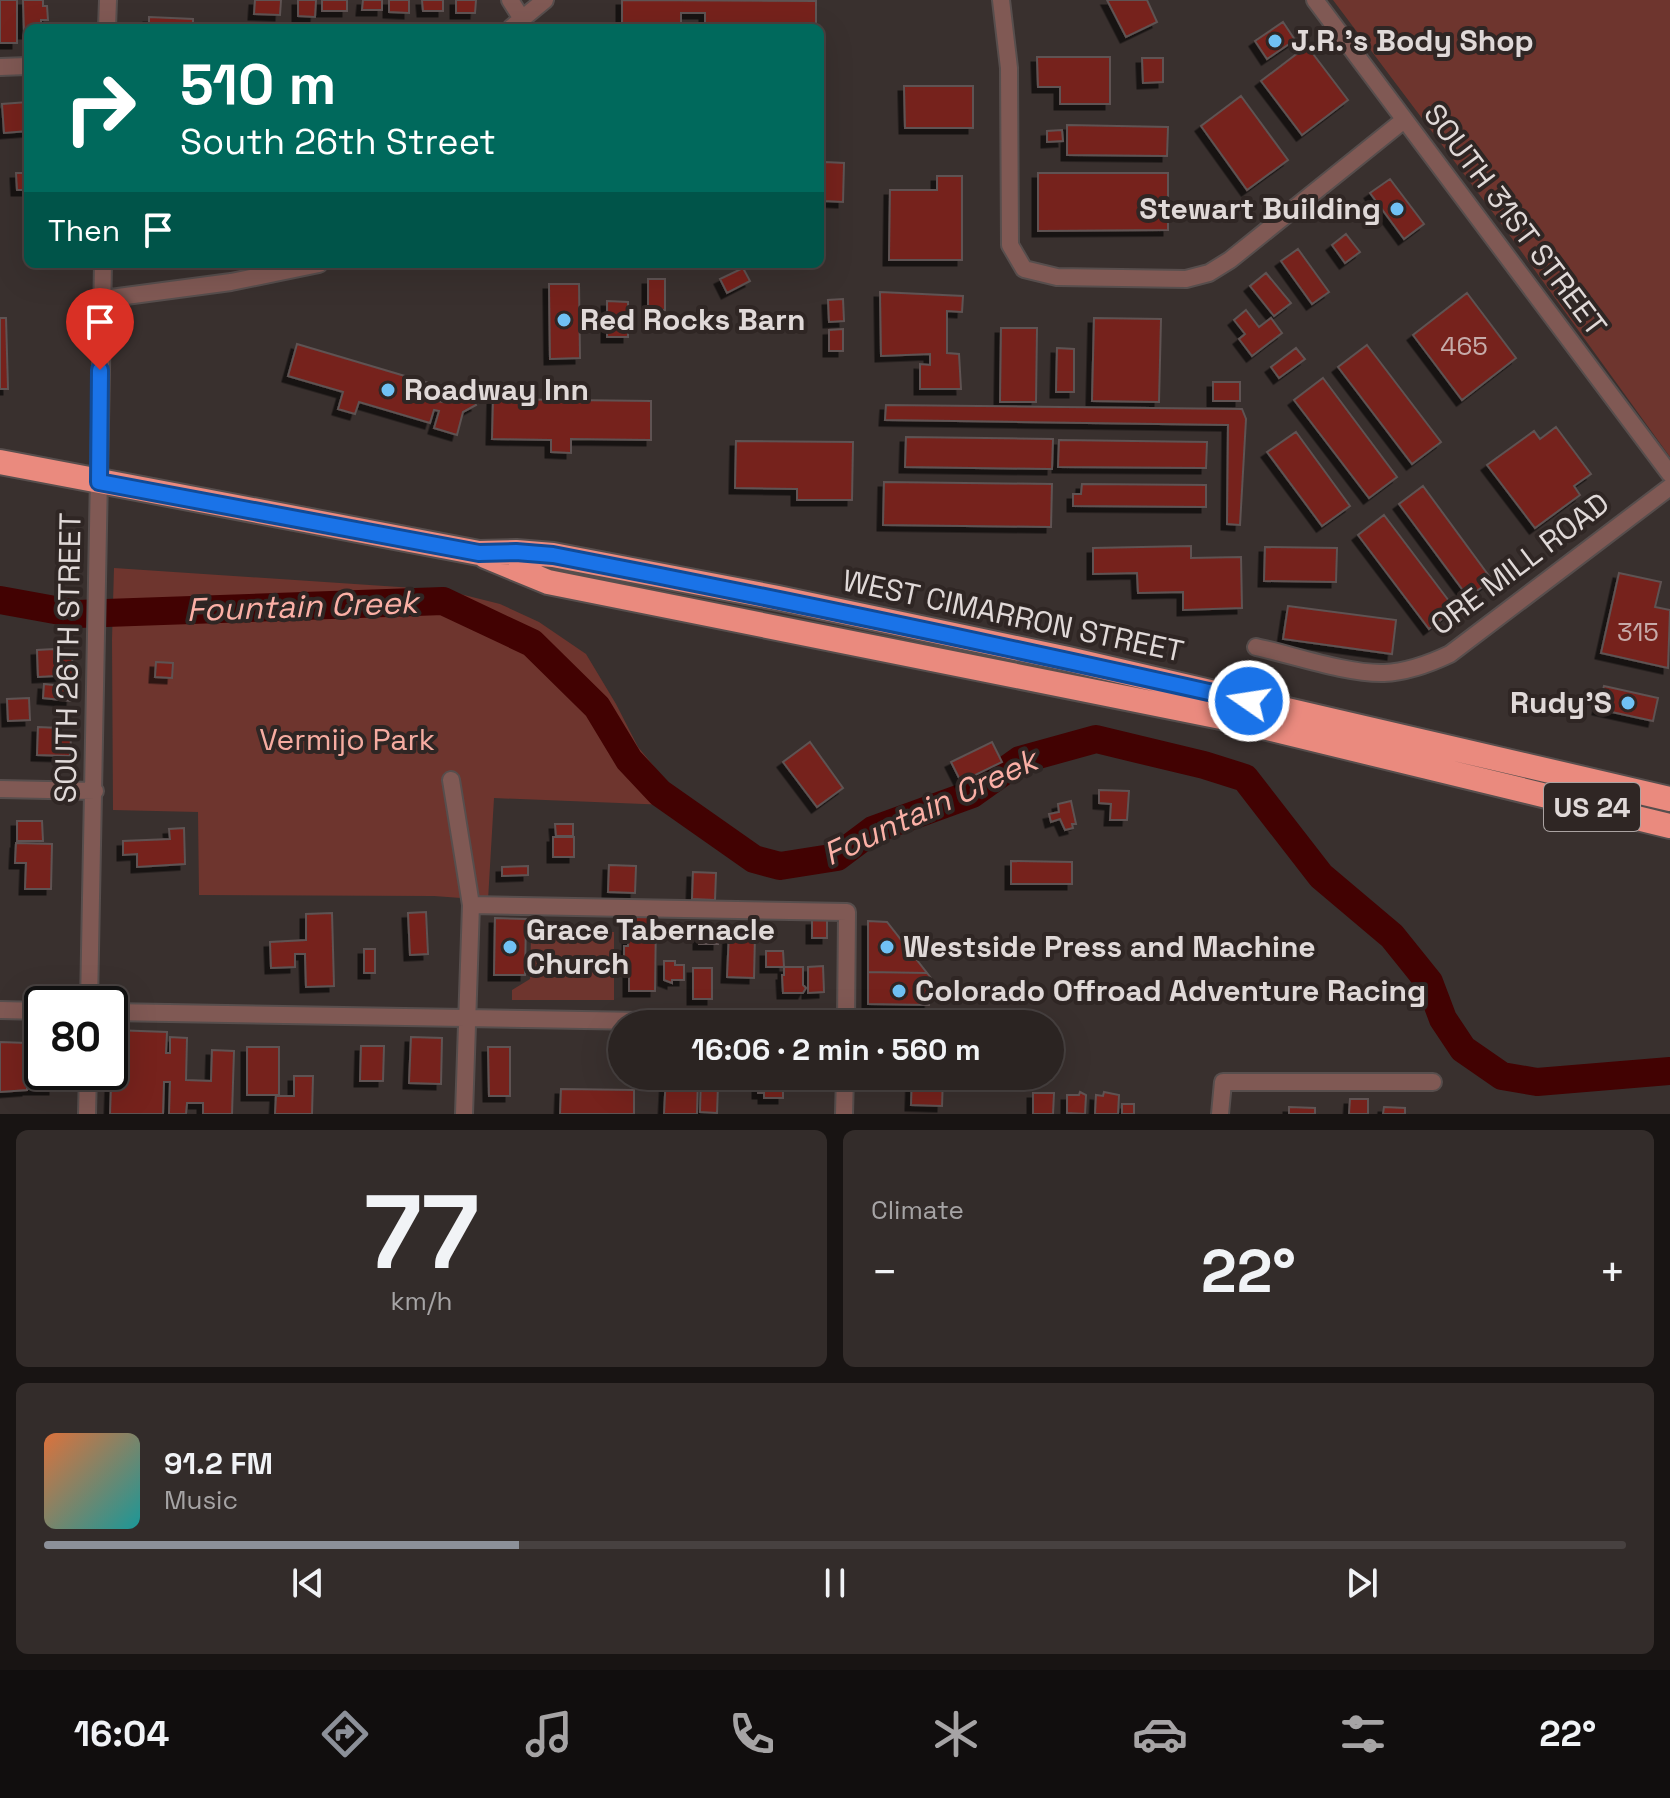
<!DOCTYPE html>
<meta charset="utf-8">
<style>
:root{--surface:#2b2422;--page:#332c2a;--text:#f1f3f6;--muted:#a6a4a5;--line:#474140;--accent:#8c9099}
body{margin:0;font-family:"Space Grotesk",sans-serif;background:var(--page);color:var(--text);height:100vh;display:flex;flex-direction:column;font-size:30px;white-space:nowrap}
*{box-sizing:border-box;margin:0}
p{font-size:26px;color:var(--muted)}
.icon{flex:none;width:44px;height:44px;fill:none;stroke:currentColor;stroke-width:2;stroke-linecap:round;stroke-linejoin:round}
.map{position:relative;height:1114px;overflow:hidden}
.details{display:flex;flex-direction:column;gap:16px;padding:16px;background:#181413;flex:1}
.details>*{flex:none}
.banner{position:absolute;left:24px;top:24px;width:800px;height:244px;border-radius:12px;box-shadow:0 8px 32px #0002,0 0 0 2px var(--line);background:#00695c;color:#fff;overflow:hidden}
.speed{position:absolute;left:24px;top:986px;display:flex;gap:16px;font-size:40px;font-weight:700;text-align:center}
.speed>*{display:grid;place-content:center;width:104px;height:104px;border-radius:50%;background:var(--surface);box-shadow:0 8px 32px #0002,0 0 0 2px var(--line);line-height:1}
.speed .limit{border:4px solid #111;border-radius:12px;background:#fff;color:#111}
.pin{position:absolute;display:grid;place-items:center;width:68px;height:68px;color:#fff;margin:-82px -34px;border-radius:50% 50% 50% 0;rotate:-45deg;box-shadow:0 0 8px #0007}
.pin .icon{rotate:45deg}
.me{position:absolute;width:88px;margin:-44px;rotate:283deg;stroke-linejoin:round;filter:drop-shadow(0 0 6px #0008)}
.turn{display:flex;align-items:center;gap:28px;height:168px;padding:0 24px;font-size:36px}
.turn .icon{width:104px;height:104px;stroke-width:2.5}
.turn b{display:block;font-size:56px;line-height:68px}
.then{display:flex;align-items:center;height:76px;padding:0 24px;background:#0003;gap:16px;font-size:30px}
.big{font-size:60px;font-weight:800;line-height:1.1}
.details .tile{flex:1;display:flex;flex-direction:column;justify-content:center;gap:12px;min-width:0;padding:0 28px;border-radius:12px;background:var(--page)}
.details .dial{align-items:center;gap:0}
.dial b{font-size:104px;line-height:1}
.song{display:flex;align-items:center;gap:24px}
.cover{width:96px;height:96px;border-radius:12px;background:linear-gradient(135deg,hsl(20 70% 55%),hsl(180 70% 35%))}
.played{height:8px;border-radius:4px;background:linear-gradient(90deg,var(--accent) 30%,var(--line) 30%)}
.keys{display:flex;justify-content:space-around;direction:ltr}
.heat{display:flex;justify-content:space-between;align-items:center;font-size:44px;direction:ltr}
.details .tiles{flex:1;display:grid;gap:16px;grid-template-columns:1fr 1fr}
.tile:last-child{grid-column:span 2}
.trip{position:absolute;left:608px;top:1010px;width:456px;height:80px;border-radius:40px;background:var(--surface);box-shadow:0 8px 32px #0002,0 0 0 2px var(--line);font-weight:800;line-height:80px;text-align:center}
.tabs{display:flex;height:128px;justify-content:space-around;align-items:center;background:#110e0e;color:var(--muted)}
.tabs .icon{width:56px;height:56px}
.tabs .on{color:var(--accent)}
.tabs b{font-size:36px;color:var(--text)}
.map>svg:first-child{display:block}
</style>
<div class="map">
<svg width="1670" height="1114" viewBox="0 0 1670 1114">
<defs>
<filter id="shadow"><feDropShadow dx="-5.5" dy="5.5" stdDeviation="0" flood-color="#0009"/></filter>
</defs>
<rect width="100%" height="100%" fill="#39302e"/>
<!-- green -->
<path fill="#6e352e" d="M1333 0H1670V457L1500 222Z
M114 568 444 590 500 604 539 622 586 654 616 704 638 747 670 786 693 806 494 798 488 900 434 896 199 895 198 812 113 810 112 640Z
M534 932H614V1000H512V990L530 979 531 937Z"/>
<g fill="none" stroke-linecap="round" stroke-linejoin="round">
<!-- river -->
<path stroke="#420202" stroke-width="28" d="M0 600 77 614 443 601 532 643 597 707 629 760 660 793 754 859 780 866 837 857 873 830 972 794 1020 760 1096 739 1204 765 1245 778 1321 876 1392 936 1429 982 1443 1019 1463 1049 1502 1076 1537 1082 1670 1071"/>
</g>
<!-- building -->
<path fill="#76211c" stroke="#5e5352" stroke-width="2" filter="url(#shadow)" d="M0 0H17V43H0Z
M23 0H43V6H47L48 20H41V28H28V33H24Z
M255 0H281L280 15 254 14Z
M298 0H316L315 17 298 16Z
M322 0H347V11H322Z
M363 0H382V10H362Z
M389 0H409V13L389 12Z
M422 0H443V11H423Z
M456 0H476L475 13H456Z
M622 0 816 1V28H705V13H681V28H622Z
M1107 0H1147L1157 22 1126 37Z
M149 17 193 19V28H149Z
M1283 22 1295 40 1267 59 1255 41Z
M1307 46 1348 100 1302 135 1261 81Z
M1037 57H1110V104H1060V87H1038Z
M1142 58H1163V82L1143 83Z
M904 86H973V128H905Z
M1241 96 1288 160 1247 190 1201 126Z
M28 102V131L4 133 2 104Z
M1067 125 1168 127 1167 156 1067 155Z
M1062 130 1063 141 1047 142V131Z
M825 162 844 163 843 202 824 201Z
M16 173H28V190H17Z
M1038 173H1168V230L1038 231Z
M937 176H962V260H889L890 190H937Z
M1390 179 1424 224 1404 239 1370 193Z
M1346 234 1360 252 1345 263 1332 245Z
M1298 249 1329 292 1312 304 1281 261Z
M743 268 750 281 727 293 720 279Z
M1266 273 1291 303 1274 316 1250 286Z
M648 279H665V310H648Z
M549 284H579L580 358 550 359Z
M880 292 963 296 962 312 947 311V353L959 354 961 389H920V364L930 365V354L881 356Z
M1467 293 1516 358 1462 400 1413 335Z
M843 299 844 321 829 322 828 300Z
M607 301 628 302V337H607Z
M1246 310 1259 327 1271 318 1282 333 1252 356 1239 339 1245 334 1234 320Z
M0 318H6L8 389H0Z
M1094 318 1161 319 1159 402 1092 401Z
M1001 328H1037L1036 402H1000Z
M843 329V351H829V330Z
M297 344 442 387 438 401 443 402 448 387 469 393 476 405 463 412 457 435 434 428 439 411 434 410 430 423 359 402 355 414 338 409 343 392 288 376Z
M1367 345 1441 442 1412 464 1338 367Z
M1057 348 1074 349V392H1056Z
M1296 348 1305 359 1279 378 1271 367Z
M1323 378 1397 477 1369 498 1294 400Z
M1213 382H1240V401H1213Z
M493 399 651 401V440L571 439V453L551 452V440L492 439Z
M886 405 1242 409 1246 419 1240 525 1227 524 1228 425 885 420Z
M1556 427 1591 474 1574 486 1580 495 1535 528 1487 465 1534 431 1540 439Z
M1296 432 1350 506 1322 526 1267 452Z
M906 437 1053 439 1052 469 905 467Z
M1059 440 1207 442 1206 468 1058 467Z
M736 441 853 442 852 500H797V489L735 488Z
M884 482 1052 484 1051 527 883 525Z
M1082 484 1206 485V507L1073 506V494H1081Z
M1423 486 1492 580 1468 597 1399 504Z
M1384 515 1455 609 1429 629 1358 535Z
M1191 546V558L1241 557 1242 608 1183 610V592L1138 593 1137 573 1093 574V548Z
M1265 547 1337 548 1336 582 1264 581Z
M1619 573 1661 582 1655 607 1670 610 1668 668 1601 653Z
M1288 606 1396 620 1392 654 1283 639Z
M54 649V657H72L73 675 38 677 37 650Z
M156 662 173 663 172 678 155 677Z
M44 684 72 687 71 701 43 698Z
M1604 686 1658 698 1653 721 1598 709Z
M29 698 30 720 8 721 7 699Z
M38 727 59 728V736H71L70 756 37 755Z
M810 742 843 788 817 807 783 762Z
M992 742 1002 762 961 782 951 762Z
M1099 790 1129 791 1127 820H1110L1111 804 1099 803Z
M1071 801 1076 824H1072L1073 828 1065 830 1060 819 1051 822 1049 814 1059 812 1058 804Z
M17 821H42L43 841H17Z
M555 824H573V836H556Z
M184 828 185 864 137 867V854L123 855V841L170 839 169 829Z
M553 837H574V857H553Z
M16 843 52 844 51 889H25L26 863H15Z
M1011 861 1072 862V884H1011Z
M609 865 636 866 635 893 608 892Z
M528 866V875L502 876V867Z
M693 872 716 873 715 900 692 899Z
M426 912 428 954 410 955 408 913Z
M332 913 334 986 306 987 305 954H295V967L271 968 270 942 306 940V914Z
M629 916 656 917 655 991H629V961H624V946H628Z
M495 918 526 919 525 975H494Z
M827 919V938H812V920Z
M868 921 887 922 927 973 868 972Z
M718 925V944H699V926Z
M729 933 755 934 754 978 727 977Z
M364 949H375V973H364Z
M766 951H783L784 967H766Z
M664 961H675V965H684V980H672V983L664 980Z
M823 966 824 992 808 993V967Z
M784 967H803V985L806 988 803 993H783L782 975H784Z
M693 968H712V999H693Z
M868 972 927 973 931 978 929 1005 868 1004Z
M113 1030 167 1032 166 1053H170V1037L187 1038 186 1080 211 1081 212 1050 234 1051 232 1114H203V1103H187L186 1114H169L170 1082H164L163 1114H110Z
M411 1037 442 1038 441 1084 409 1083Z
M0 1042 27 1043V1090L0 1092Z
M361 1046H384L383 1081H360Z
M247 1047H279V1095H247Z
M488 1047H510V1096H489Z
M42 1048V1072H58L60 1078 54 1084V1089H28V1049Z
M294 1076H313L312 1114H275L276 1096H294Z
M666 1076H698L697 1114H664Z
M701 1076H728V1085H718L717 1113 700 1112Z
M758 1076H783V1098H764V1093H758Z
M912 1077 943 1078 942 1106 911 1105Z
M561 1089 634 1090V1114H560Z
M1080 1092 1086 1095 1085 1114 1067 1113V1095H1079Z
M1104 1092 1119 1095 1118 1114H1095L1096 1095 1103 1096Z
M1033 1093H1054L1053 1114H1033Z
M1350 1099H1368V1114H1349Z
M1122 1104H1134V1114H1122Z
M1289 1107 1315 1108V1114H1289Z
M1384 1107 1405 1108V1114H1383Z"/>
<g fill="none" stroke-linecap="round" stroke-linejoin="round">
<defs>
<path id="minor" d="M510 0 522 19
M1001 0 1009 68 1010 245 1024 269 1057 277 1186 279 1209 273 1230 260 1404 120
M1315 0 1670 474
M107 28 108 0
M511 28 545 0
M0 67 28 66
M103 299 231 282 319 264
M1256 647C1293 655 1347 674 1384 673 1408 672 1429 664 1450 654L1670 487
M451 780 471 905 464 1114
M0 789 95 791
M471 905 847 912 846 1024
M89 1004 103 264
M0 1010 42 1011
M110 1012 828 1024
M896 1024H926
M87 1114 88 1072
M844 1114 845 1076
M1220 1114 1223 1082H1433"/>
<path id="highway" d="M0 462 479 553 516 552 553 555 778 598 1068 659 1670 799
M485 556 548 582 1226 718 1670 826"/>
</defs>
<!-- minor casing -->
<use href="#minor" stroke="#574e4d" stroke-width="20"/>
<!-- highway casing -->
<use href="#highway" stroke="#574e4d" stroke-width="28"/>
<!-- minor -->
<use href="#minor" stroke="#805954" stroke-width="16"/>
<!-- highway -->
<use href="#highway" stroke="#ea8a7e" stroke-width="24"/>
</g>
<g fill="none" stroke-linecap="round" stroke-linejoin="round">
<defs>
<path id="route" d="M100 370 99 482 479 553 516 552 553 555C786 600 1018 649 1249 701"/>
</defs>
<!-- route casing -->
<use href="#route" stroke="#114b97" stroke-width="20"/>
<!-- route -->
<use href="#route" stroke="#1a73e8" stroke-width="14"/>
</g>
<!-- markers -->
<g fill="#70c1f4" stroke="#2f2624" stroke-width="3">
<circle cx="1275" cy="41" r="8"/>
<circle cx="1397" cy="209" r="8"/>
<circle cx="564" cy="320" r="8"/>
<circle cx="388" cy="390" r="8"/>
<circle cx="1628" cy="703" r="8"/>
<circle cx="510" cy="947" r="8"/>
<circle cx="887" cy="947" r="8"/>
<circle cx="899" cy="991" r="8"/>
</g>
<g text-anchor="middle" stroke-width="8" stroke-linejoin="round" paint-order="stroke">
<!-- number labels -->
<g font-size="26" fill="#c6aba9">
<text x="1464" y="355">465</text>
<text x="1638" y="641">315</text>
</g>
<!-- shield labels -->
<rect fill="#2f2624" stroke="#aba3a2" stroke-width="2" x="1544" y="783" width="96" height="48" rx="6"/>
<g font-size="28" font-weight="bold" fill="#e0d9d8">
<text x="1592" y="817">US 24</text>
</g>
<!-- poi labels -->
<g font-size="30" font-weight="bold" fill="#e0d9d8" stroke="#2f2624" text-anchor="start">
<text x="1291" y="51">J.R.'s Body Shop</text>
<text x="1381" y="219" text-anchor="end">Stewart Building</text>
<text x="580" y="330">Red Rocks Barn</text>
<text x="404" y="400">Roadway Inn</text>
<text x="1612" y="713" text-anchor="end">Rudy'S</text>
<text x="526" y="940">Grace Tabernacle<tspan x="526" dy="34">Church</tspan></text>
<text x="903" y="957">Westside Press and Machine</text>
<text x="915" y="1001">Colorado Offroad Adventure Racing</text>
</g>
<!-- street labels -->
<g font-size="30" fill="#e0d9d8" stroke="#2f2624">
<text transform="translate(1515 220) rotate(53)" y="10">SOUTH 31ST STREET</text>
<text transform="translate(1520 564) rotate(-37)" y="10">ORE MILL ROAD</text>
<text transform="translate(1013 616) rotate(12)" y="10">WEST CIMARRON STREET</text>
<text transform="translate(68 658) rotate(-89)" y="10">SOUTH 26TH STREET</text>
</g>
<!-- park labels -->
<g font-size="30" fill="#f6aca1" stroke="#2f2624">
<text x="347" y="750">Vermijo Park</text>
</g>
<!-- water labels -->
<g font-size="32" font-style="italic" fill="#fbb0a6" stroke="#2f2624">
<text transform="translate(302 606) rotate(-2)" y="11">Fountain Creek</text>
<text transform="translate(930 807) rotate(-25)" y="11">Fountain Creek</text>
</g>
</g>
</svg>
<div class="speed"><div class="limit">80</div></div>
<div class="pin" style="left:100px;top:370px;background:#d93025"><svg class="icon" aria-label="arrive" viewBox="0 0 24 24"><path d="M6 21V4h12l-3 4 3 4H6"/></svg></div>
<svg class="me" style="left:1249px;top:701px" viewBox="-20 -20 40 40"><circle r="17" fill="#1a73e8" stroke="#fff" stroke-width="3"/><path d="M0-11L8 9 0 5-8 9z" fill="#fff"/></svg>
<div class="trip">16:06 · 2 min · 560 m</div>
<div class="banner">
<div class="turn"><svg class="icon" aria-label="right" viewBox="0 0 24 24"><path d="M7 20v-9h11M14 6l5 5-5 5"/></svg><div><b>510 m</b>South 26th Street</div></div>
<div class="then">Then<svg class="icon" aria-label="arrive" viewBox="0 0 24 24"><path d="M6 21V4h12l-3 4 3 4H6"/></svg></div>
</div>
</div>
<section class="details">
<div class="tiles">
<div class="tile dial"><b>77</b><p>km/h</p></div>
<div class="tile"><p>Climate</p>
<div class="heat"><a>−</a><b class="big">22°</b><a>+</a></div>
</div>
<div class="tile">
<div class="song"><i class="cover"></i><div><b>91.2 FM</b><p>Music</p></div></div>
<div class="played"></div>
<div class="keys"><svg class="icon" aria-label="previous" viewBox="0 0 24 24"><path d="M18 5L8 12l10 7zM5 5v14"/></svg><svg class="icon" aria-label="pause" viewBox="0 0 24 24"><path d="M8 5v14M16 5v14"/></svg><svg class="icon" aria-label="next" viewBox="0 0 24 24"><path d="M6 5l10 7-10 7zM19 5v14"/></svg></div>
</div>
</div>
</section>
<nav class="tabs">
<b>16:04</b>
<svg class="icon on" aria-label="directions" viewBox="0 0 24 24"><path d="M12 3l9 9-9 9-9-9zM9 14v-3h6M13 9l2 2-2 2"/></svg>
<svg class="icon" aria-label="music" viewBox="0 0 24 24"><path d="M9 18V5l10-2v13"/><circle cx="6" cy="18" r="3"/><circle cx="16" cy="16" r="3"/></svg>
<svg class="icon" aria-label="phone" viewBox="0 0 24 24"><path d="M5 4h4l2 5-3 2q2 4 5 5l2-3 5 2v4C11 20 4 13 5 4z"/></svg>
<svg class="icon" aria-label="climate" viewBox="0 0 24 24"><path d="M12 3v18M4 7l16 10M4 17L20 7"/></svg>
<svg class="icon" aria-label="car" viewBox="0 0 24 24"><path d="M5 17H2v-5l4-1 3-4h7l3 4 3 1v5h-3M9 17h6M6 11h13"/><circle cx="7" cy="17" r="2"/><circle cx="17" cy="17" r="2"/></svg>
<svg class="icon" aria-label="filters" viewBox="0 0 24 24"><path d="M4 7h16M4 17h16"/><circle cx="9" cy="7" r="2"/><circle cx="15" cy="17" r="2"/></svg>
<b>22°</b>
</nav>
